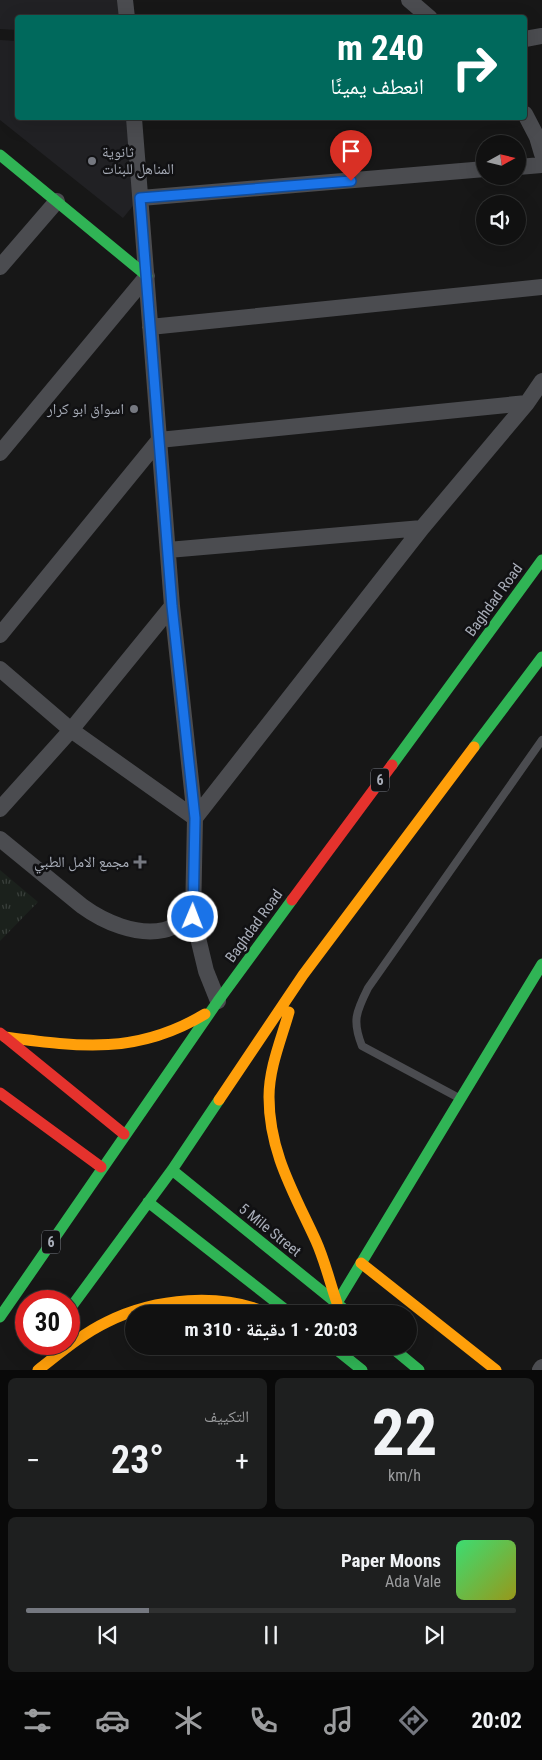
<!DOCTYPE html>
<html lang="ar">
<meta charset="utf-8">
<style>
:root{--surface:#111;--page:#1e1f1f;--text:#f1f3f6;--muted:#9c9d9f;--line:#303131;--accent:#757880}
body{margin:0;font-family:"Roboto Condensed","Noto Naskh Arabic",sans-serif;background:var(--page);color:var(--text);direction:rtl;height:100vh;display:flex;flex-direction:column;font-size:19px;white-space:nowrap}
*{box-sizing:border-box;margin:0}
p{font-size:16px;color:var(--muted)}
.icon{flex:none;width:28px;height:28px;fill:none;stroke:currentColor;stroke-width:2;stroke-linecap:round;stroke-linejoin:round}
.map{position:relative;height:1370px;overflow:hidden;direction:ltr}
.side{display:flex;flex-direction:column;gap:8px;padding:8px;background:#090909;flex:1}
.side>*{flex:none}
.hud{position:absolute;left:15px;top:15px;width:512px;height:105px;border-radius:5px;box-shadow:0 5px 20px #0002,0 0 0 1px var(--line);direction:rtl;background:#00695c;color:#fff;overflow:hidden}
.needle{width:32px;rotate:82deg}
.fabs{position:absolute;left:476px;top:135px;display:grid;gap:10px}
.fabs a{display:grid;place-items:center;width:50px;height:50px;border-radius:50%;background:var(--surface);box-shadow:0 5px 20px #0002,0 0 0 1px var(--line);font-size:25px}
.speed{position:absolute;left:15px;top:1290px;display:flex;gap:10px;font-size:25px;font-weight:700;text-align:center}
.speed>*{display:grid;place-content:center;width:65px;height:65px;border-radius:50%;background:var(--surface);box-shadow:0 5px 20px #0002,0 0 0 1px var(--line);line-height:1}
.speed .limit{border:8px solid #d22;background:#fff;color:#111}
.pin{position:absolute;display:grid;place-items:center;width:42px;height:42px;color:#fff;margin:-51px -21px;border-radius:50% 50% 50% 0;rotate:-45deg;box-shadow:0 0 5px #0007}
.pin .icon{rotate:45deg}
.me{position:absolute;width:55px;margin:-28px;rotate:1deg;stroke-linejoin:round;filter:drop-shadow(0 0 4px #0008)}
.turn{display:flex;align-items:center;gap:18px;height:105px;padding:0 20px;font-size:22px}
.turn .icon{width:65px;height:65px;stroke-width:2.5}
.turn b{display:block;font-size:35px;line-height:42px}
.big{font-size:38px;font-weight:700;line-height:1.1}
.side .tile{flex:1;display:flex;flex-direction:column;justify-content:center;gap:8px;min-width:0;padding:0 18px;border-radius:8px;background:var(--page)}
.side .dial{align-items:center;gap:0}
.dial b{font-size:65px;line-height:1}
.song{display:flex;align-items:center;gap:15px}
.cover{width:60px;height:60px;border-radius:8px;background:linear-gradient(135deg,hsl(140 70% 55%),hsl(60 70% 35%))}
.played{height:5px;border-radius:2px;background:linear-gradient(90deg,var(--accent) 25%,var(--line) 25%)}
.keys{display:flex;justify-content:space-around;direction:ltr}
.heat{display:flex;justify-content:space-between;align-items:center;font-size:28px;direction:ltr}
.side .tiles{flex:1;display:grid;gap:8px;grid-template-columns:1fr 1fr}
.tile:last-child{grid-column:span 2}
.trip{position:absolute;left:125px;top:1305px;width:292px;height:50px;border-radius:25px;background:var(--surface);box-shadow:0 5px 20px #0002,0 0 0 1px var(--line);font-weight:700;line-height:50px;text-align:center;direction:rtl}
.menu{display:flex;height:80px;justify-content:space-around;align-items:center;background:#070707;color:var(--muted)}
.menu .icon{width:35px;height:35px}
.menu .current{color:var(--accent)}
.menu b{font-size:22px;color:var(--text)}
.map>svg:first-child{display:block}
</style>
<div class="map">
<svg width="542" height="1370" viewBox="0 0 542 1370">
<defs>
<pattern id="grass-tufts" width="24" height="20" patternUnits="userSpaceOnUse" patternTransform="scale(1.25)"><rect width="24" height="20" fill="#1b211c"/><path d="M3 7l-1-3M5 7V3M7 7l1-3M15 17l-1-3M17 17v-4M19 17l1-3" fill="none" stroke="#393f3b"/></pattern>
</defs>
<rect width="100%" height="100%" fill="#171717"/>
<!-- built -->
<path fill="#212124" d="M0 0H119L120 17 18 18 17 30 0 29Z
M0 40 17 41 18 118H130L136 202 123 218 0 120Z"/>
<!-- grass -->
<path fill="url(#grass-tufts)" d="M0 870 38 902 0 941Z"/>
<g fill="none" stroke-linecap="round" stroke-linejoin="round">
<!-- lane -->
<path stroke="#4b4c50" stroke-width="8" d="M459 1098 362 1046C352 1021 356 1012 368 988L542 740"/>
<!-- street -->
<path stroke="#4b4c50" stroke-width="16" d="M125 0 127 18
M409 0 430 18
M525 39 542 36
M525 114 537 137 542 154
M134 118 172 606 195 818
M518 167 542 165
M141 198 485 169
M0 267 57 201
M150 327 542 287
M0 453 147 276
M168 550 422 528
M0 635 159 440 527 403
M0 669 71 730 195 818
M0 809 71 730 172 606
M0 839 82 906C104 922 136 936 164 930 173 928 184 921 193 917L195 818 422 528 527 403 542 381
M193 917 206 971 218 1001
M540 1370 542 1367"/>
<!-- fast -->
<path stroke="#30b455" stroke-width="11" d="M0 155 147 276
M474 747 542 657
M392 765 542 560
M172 1170 350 1314
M148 1202 291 1314
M337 1303 542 964
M69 1310 172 1170 219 1100
M0 1317 218 1001 292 900
M332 1346 362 1370
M390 1346 419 1370"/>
<!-- slow -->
<path stroke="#ff9f0a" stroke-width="11" d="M289 1012C281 1040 269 1068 269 1097 269 1152 294 1193 316 1241 325 1261 330 1283 337 1303
M5 1037C80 1047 137 1055 205 1014
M219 1100 303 975 474 747
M361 1263 496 1370
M38 1370C60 1353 82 1334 107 1322 155 1298 221 1292 270 1314"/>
<!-- jam -->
<path stroke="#e5322d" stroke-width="11" d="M292 900 392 765
M0 1033 124 1134
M0 1093 101 1167"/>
</g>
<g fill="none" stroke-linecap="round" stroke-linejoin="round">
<defs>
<path id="route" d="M193 917 195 818 172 606 140 198 351 181"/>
</defs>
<!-- route casing -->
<use href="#route" stroke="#114b97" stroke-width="12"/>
<!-- route -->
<use href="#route" stroke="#1a73e8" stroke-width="9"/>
</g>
<!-- markers -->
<g fill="#757880" stroke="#111113" stroke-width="2">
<circle cx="92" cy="161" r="5"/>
<circle cx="134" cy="409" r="5"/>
<path d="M137.5 854.5h5v5h5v5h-5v5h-5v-5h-5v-5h5z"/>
</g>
<g text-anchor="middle" stroke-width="5" stroke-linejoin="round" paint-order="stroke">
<!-- shield labels -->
<g fill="#111113" stroke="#7b7e86" stroke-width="1">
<rect x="371" y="768.5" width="18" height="23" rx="4"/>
<rect x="42" y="1230.5" width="18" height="23" rx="4"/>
</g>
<g font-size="14" font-weight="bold" fill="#a8adb8">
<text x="380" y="785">6</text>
<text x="51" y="1247">6</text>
</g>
<!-- poi labels -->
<g font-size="15" fill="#a8adb8" stroke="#111113" text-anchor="end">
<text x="102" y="157" text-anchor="start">ثانوية<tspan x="102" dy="17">المناهل للبنات</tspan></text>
<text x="124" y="414">اسواق ابو كرار</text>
<text x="129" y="867">مجمع الامل الطبي</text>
</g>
<!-- street labels -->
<g font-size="15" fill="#a8adb8" stroke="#111113">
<text transform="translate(494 600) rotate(-54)" y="5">Baghdad Road</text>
<text transform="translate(254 926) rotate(-54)" y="5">Baghdad Road</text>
<text transform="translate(270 1230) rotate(39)" y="5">5 Mile Street</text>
</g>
</g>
</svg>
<div class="fabs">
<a><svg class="needle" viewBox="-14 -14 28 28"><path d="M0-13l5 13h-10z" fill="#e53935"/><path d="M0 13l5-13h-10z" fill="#9c9d9f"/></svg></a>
<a><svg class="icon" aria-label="sound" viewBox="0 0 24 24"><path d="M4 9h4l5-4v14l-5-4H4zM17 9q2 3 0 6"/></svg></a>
</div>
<div class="speed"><div class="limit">30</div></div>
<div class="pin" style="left:351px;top:181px;background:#d93025"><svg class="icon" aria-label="arrive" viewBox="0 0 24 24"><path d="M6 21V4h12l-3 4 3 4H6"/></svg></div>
<svg class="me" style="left:193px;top:917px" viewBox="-20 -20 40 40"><circle r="17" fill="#1a73e8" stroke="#fff" stroke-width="3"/><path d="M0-11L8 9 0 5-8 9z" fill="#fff"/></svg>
<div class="trip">20:03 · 1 دقيقة · 310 m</div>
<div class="hud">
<div class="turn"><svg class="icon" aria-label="right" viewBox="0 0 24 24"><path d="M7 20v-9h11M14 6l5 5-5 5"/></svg><div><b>240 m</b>انعطف يمينًا</div></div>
</div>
</div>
<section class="side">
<div class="tiles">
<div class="tile dial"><b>22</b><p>km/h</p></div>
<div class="tile"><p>التكييف</p>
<div class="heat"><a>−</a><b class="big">23°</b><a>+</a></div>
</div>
<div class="tile">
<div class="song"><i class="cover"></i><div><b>Paper Moons</b><p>Ada Vale</p></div></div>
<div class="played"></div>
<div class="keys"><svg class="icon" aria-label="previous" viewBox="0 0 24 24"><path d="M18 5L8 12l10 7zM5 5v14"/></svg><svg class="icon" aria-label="pause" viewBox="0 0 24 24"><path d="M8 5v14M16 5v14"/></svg><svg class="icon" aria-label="next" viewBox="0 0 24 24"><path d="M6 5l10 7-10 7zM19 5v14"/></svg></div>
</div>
</div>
</section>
<nav class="menu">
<b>20:02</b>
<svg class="icon current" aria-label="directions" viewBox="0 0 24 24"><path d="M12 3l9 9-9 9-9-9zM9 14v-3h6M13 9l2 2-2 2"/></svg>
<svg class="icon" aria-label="music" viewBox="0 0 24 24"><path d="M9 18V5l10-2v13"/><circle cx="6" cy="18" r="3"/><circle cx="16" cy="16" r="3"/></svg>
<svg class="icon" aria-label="phone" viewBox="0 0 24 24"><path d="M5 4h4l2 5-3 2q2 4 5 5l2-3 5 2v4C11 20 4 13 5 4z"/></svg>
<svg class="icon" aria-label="climate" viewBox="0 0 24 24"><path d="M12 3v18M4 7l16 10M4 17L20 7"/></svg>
<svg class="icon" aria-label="car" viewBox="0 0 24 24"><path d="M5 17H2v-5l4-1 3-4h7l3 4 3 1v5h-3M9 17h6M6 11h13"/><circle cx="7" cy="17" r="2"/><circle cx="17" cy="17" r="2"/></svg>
<svg class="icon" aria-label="filters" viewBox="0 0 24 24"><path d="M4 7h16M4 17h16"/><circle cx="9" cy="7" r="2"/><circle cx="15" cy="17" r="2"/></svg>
</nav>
